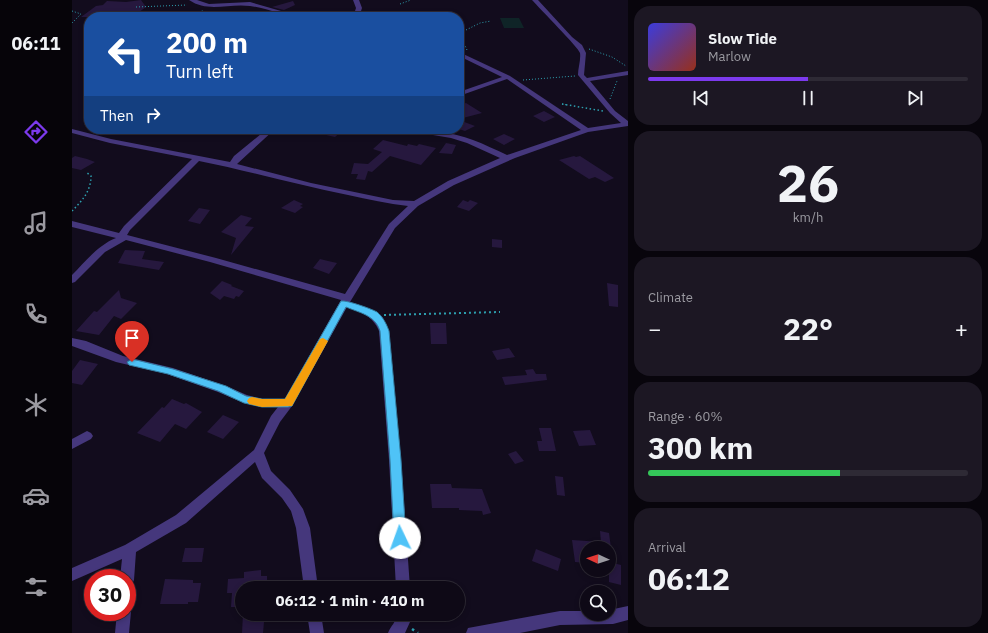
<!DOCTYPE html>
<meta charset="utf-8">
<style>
:root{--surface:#0e0916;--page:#1c1723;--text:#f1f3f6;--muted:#9b9aa1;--line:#2e2a35;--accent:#7c3aed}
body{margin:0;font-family:"IBM Plex Sans",sans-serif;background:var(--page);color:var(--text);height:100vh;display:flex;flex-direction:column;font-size:15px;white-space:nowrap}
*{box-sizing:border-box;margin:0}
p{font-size:13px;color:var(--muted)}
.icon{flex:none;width:22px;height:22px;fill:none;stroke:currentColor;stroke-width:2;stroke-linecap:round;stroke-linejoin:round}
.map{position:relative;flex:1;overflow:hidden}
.side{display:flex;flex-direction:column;gap:6px;padding:6px;background:#08050c;width:360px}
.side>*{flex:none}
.banner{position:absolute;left:12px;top:12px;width:380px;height:122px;border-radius:16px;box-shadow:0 2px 6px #0003,0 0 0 1px var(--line);background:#1a4fa0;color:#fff;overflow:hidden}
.needle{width:26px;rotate:273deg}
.tools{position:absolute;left:508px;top:541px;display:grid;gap:8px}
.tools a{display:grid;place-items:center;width:36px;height:36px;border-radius:50%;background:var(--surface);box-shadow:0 2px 6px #0003,0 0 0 1px var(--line);font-size:20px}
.speed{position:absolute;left:12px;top:569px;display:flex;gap:8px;font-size:20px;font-weight:700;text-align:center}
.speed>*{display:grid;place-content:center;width:52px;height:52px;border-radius:50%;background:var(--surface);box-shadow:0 2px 6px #0003,0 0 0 1px var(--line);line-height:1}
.speed .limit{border:6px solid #d22;background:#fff;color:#111}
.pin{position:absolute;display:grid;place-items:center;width:34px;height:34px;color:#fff;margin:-41px -17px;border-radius:50% 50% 50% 0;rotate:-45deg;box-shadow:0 0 4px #0007}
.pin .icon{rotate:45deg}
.me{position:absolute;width:44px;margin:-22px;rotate:357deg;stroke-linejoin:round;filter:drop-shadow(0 0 3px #0008)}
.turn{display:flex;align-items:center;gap:14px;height:84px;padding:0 16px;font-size:18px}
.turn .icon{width:52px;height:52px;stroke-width:2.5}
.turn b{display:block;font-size:28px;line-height:34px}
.then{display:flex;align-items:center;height:38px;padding:0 16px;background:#0003;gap:8px;font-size:15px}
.big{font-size:30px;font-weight:700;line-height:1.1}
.side .card{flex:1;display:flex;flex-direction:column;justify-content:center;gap:6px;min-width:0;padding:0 14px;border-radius:16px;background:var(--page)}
.side .dial{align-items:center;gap:0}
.dial b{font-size:52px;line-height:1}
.song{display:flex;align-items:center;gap:12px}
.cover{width:48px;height:48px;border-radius:6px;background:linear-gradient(135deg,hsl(240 70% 55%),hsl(10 70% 35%))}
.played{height:4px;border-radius:2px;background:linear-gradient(90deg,var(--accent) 50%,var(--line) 50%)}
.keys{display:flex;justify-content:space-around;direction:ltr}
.heat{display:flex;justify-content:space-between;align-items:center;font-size:22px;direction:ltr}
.charge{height:6px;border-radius:3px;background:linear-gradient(90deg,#34c759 60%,var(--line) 0)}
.trip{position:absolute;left:163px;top:581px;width:230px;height:40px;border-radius:20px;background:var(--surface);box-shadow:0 2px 6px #0003,0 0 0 1px var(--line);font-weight:700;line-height:40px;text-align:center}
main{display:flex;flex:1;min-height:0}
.tabs{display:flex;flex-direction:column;width:72px;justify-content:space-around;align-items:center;background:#060409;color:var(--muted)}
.tabs .icon{width:28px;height:28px}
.tabs .current{color:var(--accent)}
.tabs b{font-size:18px;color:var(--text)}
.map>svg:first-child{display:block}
</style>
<main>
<nav class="tabs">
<b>06:11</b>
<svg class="icon current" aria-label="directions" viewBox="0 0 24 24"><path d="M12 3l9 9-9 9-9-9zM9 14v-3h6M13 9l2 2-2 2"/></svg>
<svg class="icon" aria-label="music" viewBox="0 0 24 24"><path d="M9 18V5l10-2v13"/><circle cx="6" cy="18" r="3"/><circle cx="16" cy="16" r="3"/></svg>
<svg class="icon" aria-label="phone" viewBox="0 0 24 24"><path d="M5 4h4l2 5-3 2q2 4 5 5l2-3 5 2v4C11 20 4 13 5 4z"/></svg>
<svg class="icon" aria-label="climate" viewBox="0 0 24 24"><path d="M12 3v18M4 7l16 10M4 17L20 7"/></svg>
<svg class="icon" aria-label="car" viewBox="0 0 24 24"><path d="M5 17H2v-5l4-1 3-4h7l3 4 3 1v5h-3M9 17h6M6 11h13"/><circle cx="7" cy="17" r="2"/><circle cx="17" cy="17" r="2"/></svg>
<svg class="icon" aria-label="filters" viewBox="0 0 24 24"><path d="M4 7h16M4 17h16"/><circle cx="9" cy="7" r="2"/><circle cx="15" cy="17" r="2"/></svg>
</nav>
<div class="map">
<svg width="556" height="633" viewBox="0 0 556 633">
<rect width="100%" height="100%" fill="#120c1d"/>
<!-- green -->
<path fill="#0f2427" d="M428 18H447L452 28H432Z"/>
<!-- building -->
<path fill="#26183e" d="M69 0 74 7 67 12 55 14V17H9L24 6 31 5 35 1 54 2Z
M221 1 223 5 212 10 200 7Z
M394 103 410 113 387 119V105Z
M472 111 483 117 472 122 461 116Z
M387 120 403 126 393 131 387 129Z
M241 129H272L263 137 241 132Z
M432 134 443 139 432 145 421 139Z
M311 140 335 146 336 144 345 146 347 144 364 148 349 165 318 156 300 172 296 171 293 180 284 179 286 174H279L282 163 296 164 310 152 301 149Z
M374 143 384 145 380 154 367 153Z
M3 156 15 159 23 162 9 170 0 168V158Z
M502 156 504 157 508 156 542 178 533 182 523 177 517 179 487 160Z
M222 200 231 204 228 206 231 207 223 213 209 208Z
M391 200 396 202 398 200 406 203 397 211 385 207Z
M127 208 138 210 128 224 116 221Z
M169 215 180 218 173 226 182 227 159 255 164 238 149 232Z
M420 239 430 240V248L420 247Z
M53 250 73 251 70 259 92 262 87 270 46 263Z
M248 259 256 261 265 263 257 274 241 268Z
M150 281 160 285 159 286 172 291 167 297 164 296 162 299 152 296 148 300 138 293Z
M535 283 546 285V307L537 306Z
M47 290 49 298 65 303 49 319 42 316 27 335 4 331 22 311 25 312Z
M358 323H374L375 344H359Z
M437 348 443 357 425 360 420 351Z
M8 360 26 364 10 385 0 383V371Z
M461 369 464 374H474L475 380 433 385 430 377 455 375 453 370Z
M100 399 112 404 114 403 130 412 114 429 103 424 88 442 65 433 90 407 92 408Z
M151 415 167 422 151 439 135 432Z
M467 428H479L484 451H467L465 441H470Z
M518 430 524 445 507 446 501 431Z
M444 451 452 461 443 464 436 454Z
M483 476 491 477 493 496 485 495Z
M358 484H379L380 488 410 489 419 513 411 515 410 511 387 510V508H360Z
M528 531 537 533 539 548H515V563L503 562 500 540 529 542Z
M113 548H132L130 562H110Z
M464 549 489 559 486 571 460 561Z
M537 562 549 565V585L537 582Z
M189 570V576H195V588H170V607H159L160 593H155L156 579 172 578V572Z
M93 579 121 580V583H129L126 602H116V604H88Z
M171 614H195V622H192L191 633H170Z"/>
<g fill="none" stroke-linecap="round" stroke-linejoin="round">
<!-- path-far3 -->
<path stroke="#2d9fae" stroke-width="1" stroke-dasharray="1 2" stroke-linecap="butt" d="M328 4 339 0
M64 7 115 5
M0 11 9 14 0 23
M128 17 132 14 130 10
M517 49 540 57 554 66
M395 50 389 37 390 32 408 23 419 21
M451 80 503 76
M538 99 545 81
M490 104 495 105"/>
<!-- path-far2 -->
<path stroke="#2d9fae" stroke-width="1.5" stroke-dasharray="1.5 2.5" stroke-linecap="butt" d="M490 104 531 111
M0 211C10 201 19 191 19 176L14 172"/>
<!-- path-far1 -->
<path stroke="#2d9fae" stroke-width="2" stroke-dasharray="2 3" stroke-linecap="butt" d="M312 315 428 312"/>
<!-- path -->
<path stroke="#2d9fae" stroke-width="2.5" stroke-dasharray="2.5 4" stroke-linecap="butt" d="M340 629 346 633"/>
<!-- minor -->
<path fill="#45377c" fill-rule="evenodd" d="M117 0H125L137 4 178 2 230 17C212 17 196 8 178 6 157 3 136 13 117 0Z
M281 0H287L290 8 287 17H281L284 8Z
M460 0H466L500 37 510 45 514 53 512 75 515 78 556 71V75L518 81 543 111 556 121V126L516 132 443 158 382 185 346 206 323 228 278 302C297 308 309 311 317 331L329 460 338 588H324L317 460 307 331C301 316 289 312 275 307L220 406 208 422 192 453 199 471 218 490 231 509 238 528 246 588H232L224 528 219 511 210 498 190 478 183 462 114 523 64 552 62 580 60 584 55 586V578H48L50 559 0 581V568L53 545 104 515 182 450 199 416 206 407H190L172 403 146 392 95 374 44 362 0 346V338L14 341 51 356 101 368 154 386 175 395 190 399H213L269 300 138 262 54 240 33 252 3 282 0 283V275C13 262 26 245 44 238L0 227V221L47 233 52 226 120 159 38 143 0 133V129L39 139 158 162 162 156 195 129H203L165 164 239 183 321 200 342 201 376 181 428 158 395 143 379 138 337 131 333 129C356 129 380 132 401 140 412 144 424 150 435 155L509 130 435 79 387 96V92L430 77 387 56V52L438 76 516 128 549 123 538 113 506 75C506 68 509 60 508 53 507 48 467 8 460 0ZM127 161C177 171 226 185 276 195 296 199 316 204 336 206L317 224 273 294 144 258 55 235 58 230Z
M15 431 19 433 21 436 19 439 0 449V439Z
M55 606 59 612 57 633H43L45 612H55Z
M556 606V620L541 624 488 625 448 633H394L396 628 488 611H515V614H537V610Z
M235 614H249L252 633H238Z
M325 614H339L338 622 333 633H316C319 625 324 623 325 614Z"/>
</g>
<!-- route -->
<path fill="#4fc3f7" stroke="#337fa1" d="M269 301C275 300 300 309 305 312 311 317 314 323 317 331L329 460 334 538 332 542 328 544 323 542 322 538 318 460 308 331C303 315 288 313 274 307L220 406 216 407H190L172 403 146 391 96 374 57 365 55 362 60 359 101 369 154 386 174 396 190 399H213Z"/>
<!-- slow -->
<path fill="#f59e0b" d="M251 338 256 341 220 406 190 407 177 404 175 401 177 398 180 397 190 399H213L248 339Z"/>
</svg>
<div class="tools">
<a><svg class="needle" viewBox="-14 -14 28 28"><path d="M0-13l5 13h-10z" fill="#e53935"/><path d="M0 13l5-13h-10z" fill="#9b9aa1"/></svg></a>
<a><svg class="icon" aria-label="search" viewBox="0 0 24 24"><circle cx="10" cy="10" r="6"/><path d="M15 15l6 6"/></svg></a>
</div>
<div class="speed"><div class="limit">30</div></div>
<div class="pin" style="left:60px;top:362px;background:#d93025"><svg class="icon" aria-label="arrive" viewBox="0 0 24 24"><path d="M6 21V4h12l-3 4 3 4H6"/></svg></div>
<svg class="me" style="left:328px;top:538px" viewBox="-20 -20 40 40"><circle r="19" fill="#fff"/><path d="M0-13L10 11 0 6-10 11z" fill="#4fc3f7"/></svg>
<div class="trip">06:12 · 1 min · 410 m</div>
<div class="banner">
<div class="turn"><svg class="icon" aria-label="left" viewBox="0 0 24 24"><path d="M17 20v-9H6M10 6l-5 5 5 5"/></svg><div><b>200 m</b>Turn left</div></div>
<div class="then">Then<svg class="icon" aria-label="right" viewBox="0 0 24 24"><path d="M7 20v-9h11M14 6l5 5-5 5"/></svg></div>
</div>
</div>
<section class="side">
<div class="card">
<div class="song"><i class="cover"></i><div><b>Slow Tide</b><p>Marlow</p></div></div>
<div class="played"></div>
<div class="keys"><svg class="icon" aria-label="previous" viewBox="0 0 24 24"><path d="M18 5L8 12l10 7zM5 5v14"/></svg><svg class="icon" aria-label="pause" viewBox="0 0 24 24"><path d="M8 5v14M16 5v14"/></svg><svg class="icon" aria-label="next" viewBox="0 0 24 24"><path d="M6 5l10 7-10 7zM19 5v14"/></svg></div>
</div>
<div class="card dial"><b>26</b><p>km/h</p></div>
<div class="card"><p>Climate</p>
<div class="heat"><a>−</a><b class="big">22°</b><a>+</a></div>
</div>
<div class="card"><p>Range · 60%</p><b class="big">300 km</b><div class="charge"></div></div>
<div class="card"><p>Arrival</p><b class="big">06:12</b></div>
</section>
</main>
